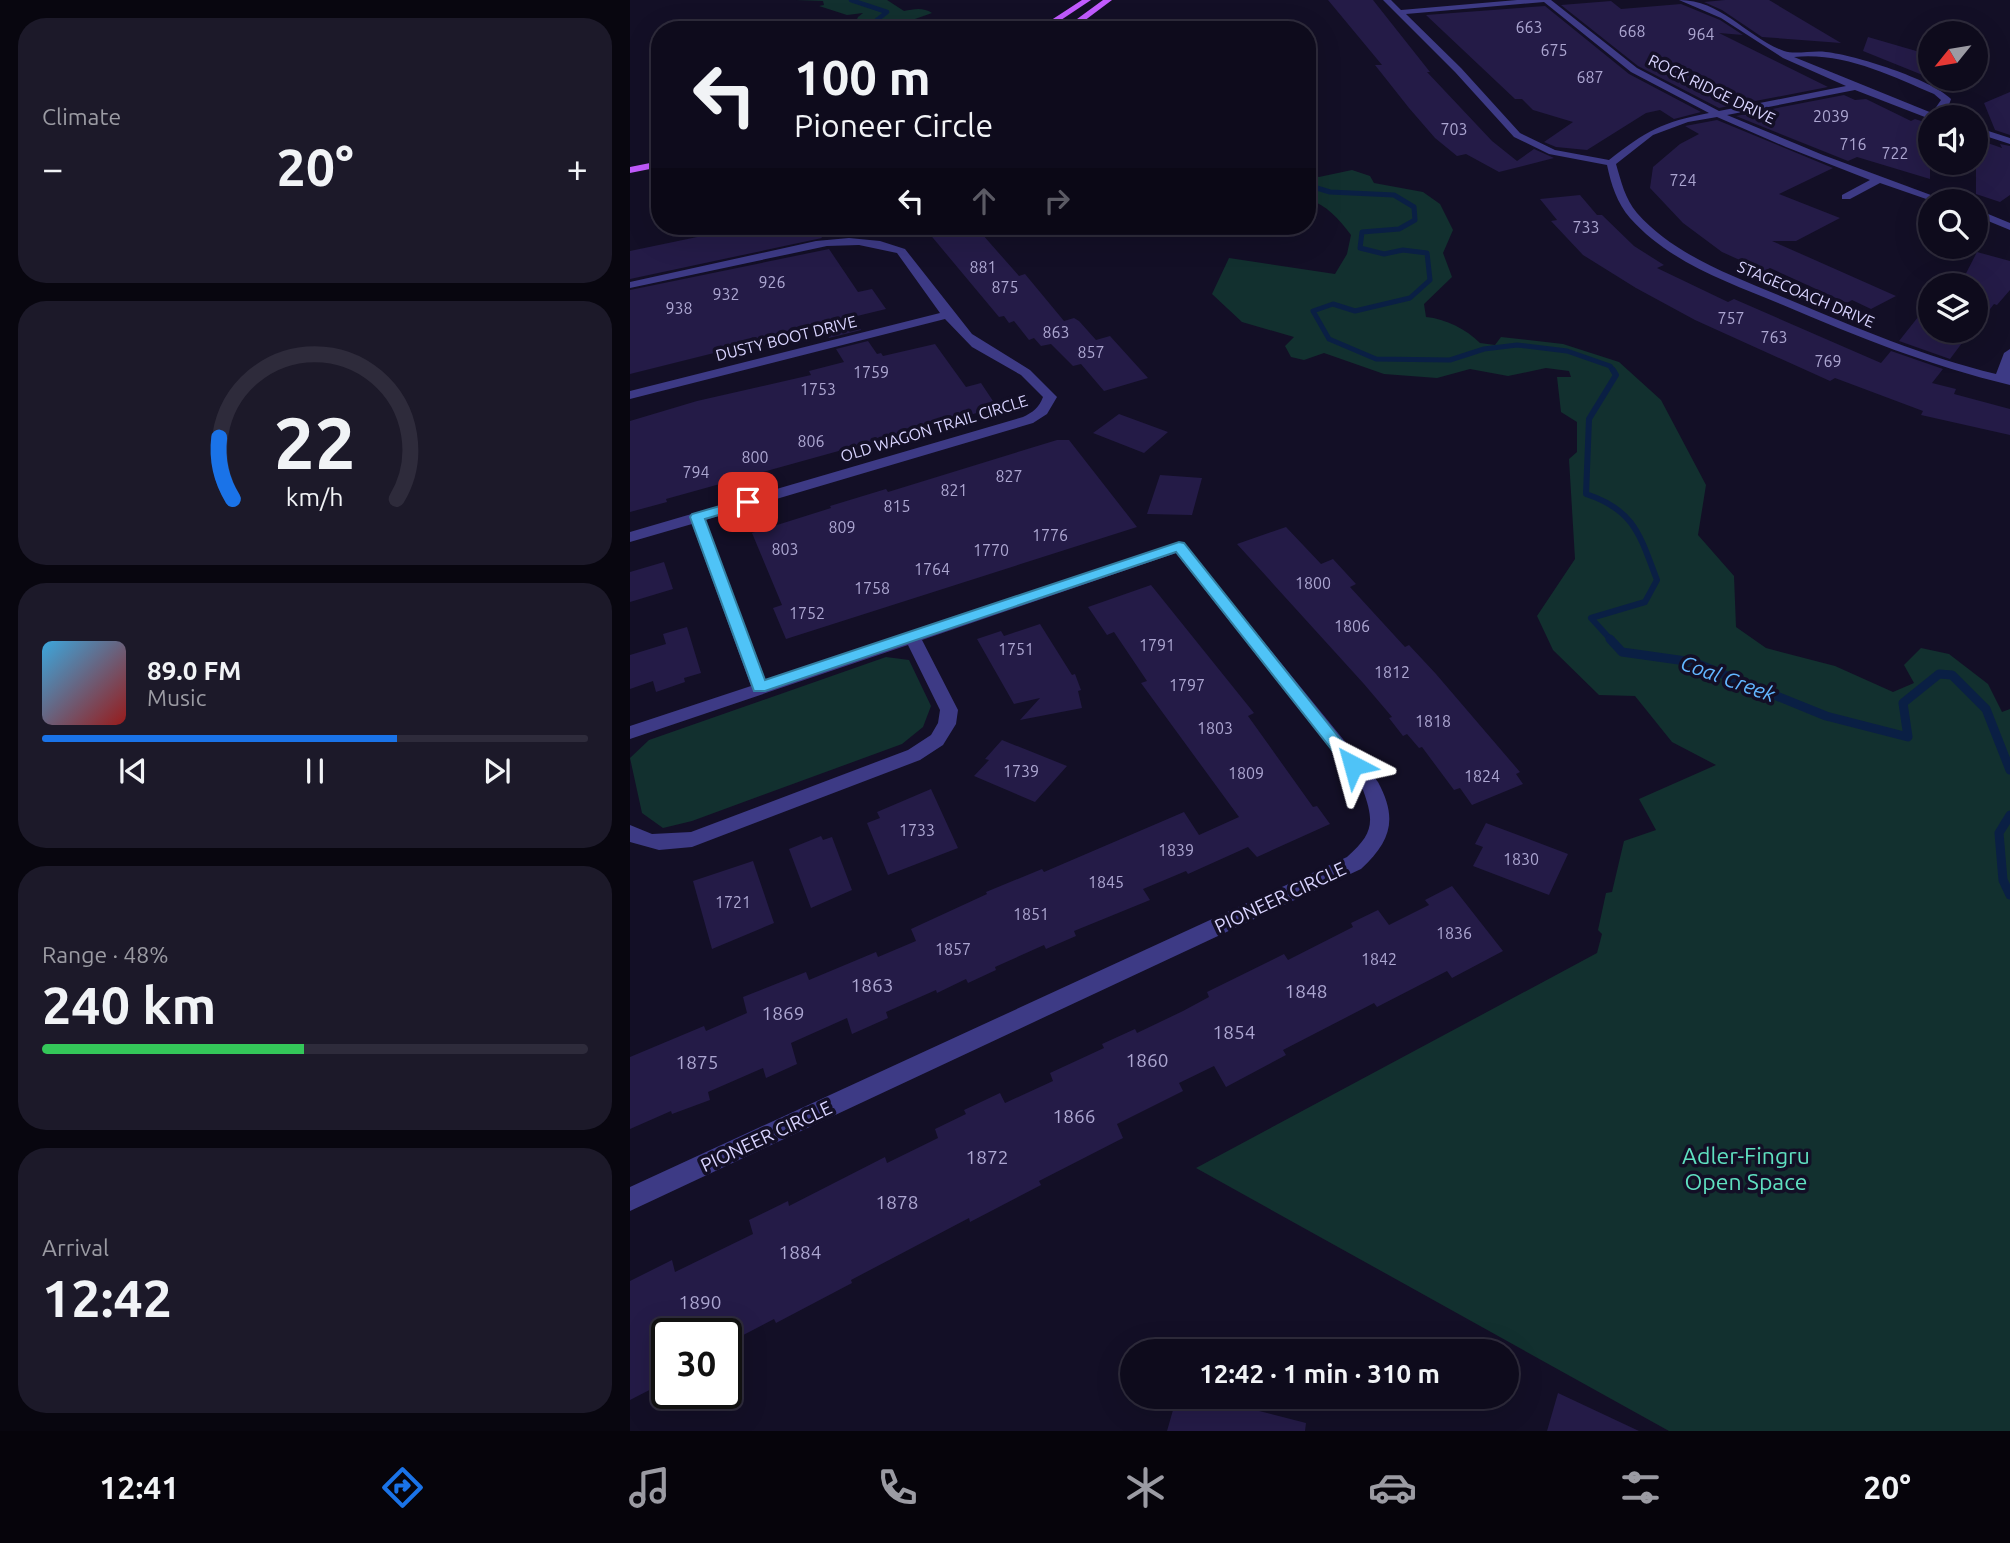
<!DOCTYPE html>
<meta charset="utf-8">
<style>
:root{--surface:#0e0b1c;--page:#1c1929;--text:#f1f3f6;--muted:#9b9ba3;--line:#2e2b3b;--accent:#1a73e8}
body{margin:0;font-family:Ubuntu,sans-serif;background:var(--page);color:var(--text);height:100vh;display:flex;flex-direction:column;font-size:26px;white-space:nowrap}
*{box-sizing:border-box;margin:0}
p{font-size:23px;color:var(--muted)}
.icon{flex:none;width:38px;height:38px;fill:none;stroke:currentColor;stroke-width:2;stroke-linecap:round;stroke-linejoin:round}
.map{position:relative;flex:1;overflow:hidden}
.panel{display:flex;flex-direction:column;gap:18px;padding:18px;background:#08060f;width:630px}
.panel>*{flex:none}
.hud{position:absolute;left:21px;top:21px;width:665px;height:214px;border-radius:28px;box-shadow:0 7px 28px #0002,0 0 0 2px var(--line);background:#0e0b1c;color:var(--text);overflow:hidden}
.needle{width:46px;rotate:240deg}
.controls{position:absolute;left:1288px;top:21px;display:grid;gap:14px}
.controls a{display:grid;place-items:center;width:70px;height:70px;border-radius:50%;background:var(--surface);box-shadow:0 7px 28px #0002,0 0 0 2px var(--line);font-size:35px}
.speed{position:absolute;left:21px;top:1318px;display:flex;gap:14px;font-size:35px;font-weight:700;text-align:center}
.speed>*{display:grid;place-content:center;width:91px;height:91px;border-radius:50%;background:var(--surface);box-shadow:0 7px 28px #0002,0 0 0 2px var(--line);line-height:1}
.speed .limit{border:4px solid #111;border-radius:10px;background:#fff;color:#111}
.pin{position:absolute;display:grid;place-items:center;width:60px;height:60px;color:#fff;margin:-30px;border-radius:14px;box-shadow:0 4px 10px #0006}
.me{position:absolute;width:77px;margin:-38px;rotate:321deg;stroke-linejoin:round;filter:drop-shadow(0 0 5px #0008)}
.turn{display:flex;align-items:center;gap:24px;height:147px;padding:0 28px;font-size:32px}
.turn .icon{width:91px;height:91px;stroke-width:2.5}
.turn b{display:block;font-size:49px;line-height:60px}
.lanes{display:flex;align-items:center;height:66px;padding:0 28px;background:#0003;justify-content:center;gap:35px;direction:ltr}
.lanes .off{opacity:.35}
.big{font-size:52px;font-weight:700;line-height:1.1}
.panel .widget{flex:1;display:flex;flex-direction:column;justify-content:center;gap:10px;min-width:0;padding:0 24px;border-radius:28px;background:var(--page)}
.panel .dial{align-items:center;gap:0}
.dial svg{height:182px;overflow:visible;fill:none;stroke:var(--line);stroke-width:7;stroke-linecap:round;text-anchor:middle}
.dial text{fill:var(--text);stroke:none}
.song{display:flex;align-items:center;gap:21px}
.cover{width:84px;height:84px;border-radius:10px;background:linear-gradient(135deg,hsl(200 70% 55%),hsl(0 70% 35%))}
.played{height:7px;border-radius:4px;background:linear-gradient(90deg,var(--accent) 65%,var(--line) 65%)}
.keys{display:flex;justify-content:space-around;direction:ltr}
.heat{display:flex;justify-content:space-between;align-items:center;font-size:38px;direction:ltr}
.charge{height:10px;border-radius:5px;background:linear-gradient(90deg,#34c759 48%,var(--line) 0)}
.trip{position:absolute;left:490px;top:1339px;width:399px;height:70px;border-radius:35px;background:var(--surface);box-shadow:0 7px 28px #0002,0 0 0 2px var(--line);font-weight:700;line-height:70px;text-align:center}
.dock{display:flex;height:112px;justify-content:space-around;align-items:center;background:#06040b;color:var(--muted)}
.dock .icon{width:49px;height:49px}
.dock .active{color:var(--accent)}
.dock b{font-size:32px;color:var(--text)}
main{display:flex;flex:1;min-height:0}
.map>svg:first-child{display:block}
</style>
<main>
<section class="panel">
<div class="widget"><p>Climate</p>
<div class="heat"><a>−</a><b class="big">20°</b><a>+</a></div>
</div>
<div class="widget dial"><svg viewBox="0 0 100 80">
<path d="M14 69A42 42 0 1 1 86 69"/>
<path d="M14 69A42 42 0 0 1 8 42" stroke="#1a73e8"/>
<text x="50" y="56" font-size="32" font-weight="700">22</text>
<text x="50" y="72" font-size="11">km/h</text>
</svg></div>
<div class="widget">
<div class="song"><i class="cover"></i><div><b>89.0 FM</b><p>Music</p></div></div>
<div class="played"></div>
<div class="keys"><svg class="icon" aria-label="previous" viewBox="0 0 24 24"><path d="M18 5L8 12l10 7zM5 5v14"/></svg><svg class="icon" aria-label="pause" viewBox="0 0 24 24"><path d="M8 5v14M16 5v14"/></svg><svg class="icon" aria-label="next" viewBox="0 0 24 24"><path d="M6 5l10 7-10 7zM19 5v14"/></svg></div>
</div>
<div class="widget"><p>Range · 48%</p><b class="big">240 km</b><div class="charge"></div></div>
<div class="widget"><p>Arrival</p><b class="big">12:42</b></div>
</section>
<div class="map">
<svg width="1380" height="1431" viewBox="0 0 1380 1431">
<rect width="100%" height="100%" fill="#130f26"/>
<!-- green -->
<path fill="#12302f" d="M166 0H257L274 11C284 9 293 7 302 13L285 19 299 20 298 26 317 25 332 30H213L224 26 228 17 233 13 217 15 189 6 194 5 193 1Z
M722 170 740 176 744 183 793 192 810 204 823 230 813 253 822 277 794 304 796 317C816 319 836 329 850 343L865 345 871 337 933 344 989 362 1031 400 1076 485 1068 535 1104 576 1106 627 1136 648 1205 666 1263 692 1284 683 1274 665 1291 648 1319 654 1358 684 1372 712 1380 709V1431H1039L566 1168 967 953 972 934 968 930 976 893 982 892 994 841 1026 830 1009 799 1086 765 1042 742 1005 696 969 695 923 650 907 616 945 559 939 459 947 452V422L931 412 927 377H941L939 371 916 368 878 376 840 369 807 378 754 374 694 353 674 360 661 357 655 346 664 337 612 322 582 294 599 258 705 274 717 254 721 235C708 218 697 205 677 199V174L689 177Z
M256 657 279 660 301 706 293 727 272 744 62 821 33 828 12 813 0 758 19 740Z"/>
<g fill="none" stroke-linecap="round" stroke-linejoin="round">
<!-- stream-far3 -->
<path stroke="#0a1f44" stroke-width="4.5" d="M221 0 257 12 243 23 288 30"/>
<!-- stream-far2 -->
<path stroke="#0a1f44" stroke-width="5" d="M677 185 700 192 764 195 784 207 785 220 769 229 732 232 730 248 754 254 773 250 797 253 800 280 780 298 725 311 703 304 683 311 699 339 746 359 820 360 854 349 887 345 937 351 980 366 984 372"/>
<!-- stream-far1 -->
<path stroke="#0a1f44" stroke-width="6" d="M982 641 961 618 1015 602 1027 580C1010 536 1005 510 956 494L959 419 986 375 983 370"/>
<!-- stream -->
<path stroke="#0a1f44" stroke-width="9" d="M980 639 992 652 1063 662 1196 716 1278 737 1273 703 1309 674 1322 675 1356 709 1380 770
M1380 815 1369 833 1373 880 1380 895"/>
</g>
<!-- building -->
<path fill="#241b47" d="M698 0H743L800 72H797L862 141 887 161 904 149 924 158 869 172 836 154 827 156 805 138 779 108 745 65H752Z
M1095 0H1139L1211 43 1132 37 1092 10 1074 2Z
M981 1 991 9 1051 4 1090 20 1113 35 1089 33 1198 87 1089 108 1008 66 931 5Z
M915 6 999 74 1071 112 1044 119 1030 110 1016 113 957 150 926 147 914 142 943 122 903 110 892 99H885L796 15Z
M1238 37 1300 55V78L1233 51Z
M1380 92V135L1365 130 1354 103Z
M1214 95 1225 100 1236 99 1281 121 1285 119 1300 124V179L1227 157 1218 161 1106 116Z
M1087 120 1203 168 1149 194 1210 218 1166 241H1142L1266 296 1241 309 1222 300 1217 303 1140 268 1134 271 1092 252 1053 223 1020 188 1023 167 1050 144 1069 134 1055 126Z
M1346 139 1372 148 1370 144 1380 146V195L1370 202 1346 194Z
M950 195 967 215H972L1004 246 1034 265 1027 268 1098 302 1104 299 1251 363 1261 351 1313 369 1302 383 1326 389 1324 394 1380 409V435L1291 415 1293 411 1205 378 1200 381 1065 320 1006 288 953 255 921 221 927 220 910 199Z
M120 226H184L192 238 0 279V251Z
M293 226H345L389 276 395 274 434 321 444 318 449 321 466 340 480 336 518 378 474 391 451 364 443 366 421 344 411 346 404 338 399 340 384 321 379 323 374 316 369 317Z
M199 249 228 292 242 289 256 309 223 317 231 330 199 338 192 326 0 374V290Z
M1347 252 1380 261V290L1367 305 1364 304 1346 327V285H1330Z
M1300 302V331H1341L1320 359 1269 341Z
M238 341 247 354 251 353 253 356 305 344 336 387 351 383 367 407 224 449 223 447 36 499 37 502 0 512V421L67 401 181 375 179 371 214 362 206 349Z
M489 414 538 432 514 453 463 433Z
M427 440H439L507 527 156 639 143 608 152 605 122 533 201 508 200 506 256 489 258 492Z
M530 475 572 478 562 515 517 514Z
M656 527 691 564 703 559 726 584 720 587 775 647 779 645 806 674 890 772 886 774 893 784 842 805 830 788 824 790 792 747 789 748 777 734 773 736 759 718 762 717 734 684 607 544Z
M34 562 43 589 0 602V572Z
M521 585 624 713 618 716 683 807 687 806 700 824 627 857 618 847 558 874 556 871 513 889 520 900 444 931 446 936 416 949 414 945 365 967 366 970 338 983 336 979 307 993 306 990 256 1012 258 1018 222 1034 217 1018 161 1043 167 1064 136 1078 133 1068 78 1092 80 1100 42 1114 41 1111 0 1129V1057L74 1026 76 1031 117 1013 113 997 176 972 179 980 246 952 248 957 286 941 281 929 357 894 356 892 412 869 414 872 554 812 569 835 609 817 511 683 517 681 484 632 477 635 458 607Z
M410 624 442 675 445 674 451 690 448 691 452 708 390 720 410 698 384 704 347 639 371 631 374 636Z
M57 627 71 673 54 678 55 682 26 692 23 681 0 689V655L36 644 33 634Z
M372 740 437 766 405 802 344 776 359 760 355 759Z
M301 789 328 848 258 875 237 823 250 818 247 812Z
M856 823 938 854 919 895 843 866 853 847 845 844Z
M191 836 193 840 202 837 222 890 181 908 159 849Z
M123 861 144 923 82 949 63 881Z
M822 886 873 951 822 978 817 971 747 1007 744 1003 653 1050 656 1055 596 1087 584 1066 549 1083 553 1091 487 1124 493 1138 409 1181 411 1185 340 1222 339 1218 221 1280 222 1283 146 1323 144 1319 96 1344V1334H37V1381L0 1400V1281L42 1260 45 1272 123 1234 119 1220 158 1201 159 1206 255 1157 257 1163 308 1138 305 1129 336 1114 334 1110 370 1093 375 1103 423 1081 420 1073 474 1048 472 1044 505 1029 507 1033 553 1011 579 997 577 992 654 954 658 960 723 927 721 923 748 910 759 925 799 905 795 900Z
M928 1393 1009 1431H917Z
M547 1396H570L676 1423 675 1431H537Z"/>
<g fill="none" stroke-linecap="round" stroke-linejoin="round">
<!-- minor -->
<path fill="#3d3a85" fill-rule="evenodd" d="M753 0H761L771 10 887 0H921L1007 68 1089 111 1216 86 1153 58 1091 18 1049 0C1092 0 1116 37 1154 51 1165 55 1183 50 1196 52 1225 55 1301 79 1321 99 1317 113 1308 114 1300 119L1225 90 1097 115 1193 155 1317 201H1302L1250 183 1220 199H1212V195L1240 180 1156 147 1087 117 1058 122 1023 135 986 164C991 181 995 199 1007 213 1046 257 1106 277 1160 300 1227 328 1295 357 1366 374L1374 353 1380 349V385C1301 366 1227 337 1153 305 1100 283 1040 263 1000 218 987 203 981 184 977 165L919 154 884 137 825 72ZM914 2 1001 72 1079 113C1032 122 1016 131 979 160L925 150 890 133 831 68 776 14ZM1164 57C1214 52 1259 75 1304 94L1311 100 1302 113Z
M1346 127 1380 138V144L1346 133Z
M1346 209 1380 223V230L1346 216Z
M219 238 250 241 275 249 342 334 400 370 427 397 417 414 403 423 75 520 136 681 549 542 554 544 748 782C768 819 761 841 731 869L0 1211V1187L717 857C743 834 745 823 733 790L546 553 292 640 328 710 326 724 313 745 290 760 62 847 29 850 0 842V825L22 834 61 832 278 750 301 735 308 723 310 710 278 645 0 739V726L121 686 62 524 0 542V532L393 417C403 412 409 408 413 397L391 375 342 347 315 319 0 399V391L310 313 267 253 229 245 197 246 0 288V282L186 241Z"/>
<!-- primary -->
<path fill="#c25bff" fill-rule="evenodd" d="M452 0H461L416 30H406Z
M473 0H482L442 30H432Z
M30 161V167L0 173V167Z"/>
</g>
<!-- route -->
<path fill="#4fc3f7" stroke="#337fa1" stroke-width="2" d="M118 498 123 499V505L75 519 135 680 549 542 554 543 731 765 723 771 717 769 546 552 135 691H124L60 517 62 514Z"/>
<g text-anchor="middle" stroke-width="7" stroke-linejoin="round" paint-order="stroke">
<!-- number labels -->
<g font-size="16" fill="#aca6d1">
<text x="899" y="33">663</text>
<text x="1002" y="37">668</text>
<text x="1071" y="40">964</text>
<text x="924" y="56">675</text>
<text x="960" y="83">687</text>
<text x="1201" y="122">2039</text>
<text x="824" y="135">703</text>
<text x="1223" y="150">716</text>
<text x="1265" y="159">722</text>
<text x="1053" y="186">724</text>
<text x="956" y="233">733</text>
<text x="353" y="273">881</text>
<text x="142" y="288">926</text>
<text x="375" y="293">875</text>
<text x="96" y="300">932</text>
<text x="49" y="314">938</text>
<text x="1101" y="324">757</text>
<text x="426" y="338">863</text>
<text x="1144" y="343">763</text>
<text x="461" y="358">857</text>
<text x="1198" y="367">769</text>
<text x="241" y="378">1759</text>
<text x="188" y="395">1753</text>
<text x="181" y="447">806</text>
<text x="125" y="463">800</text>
<text x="66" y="478">794</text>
<text x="379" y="482">827</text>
<text x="324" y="496">821</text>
<text x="267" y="512">815</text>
<text x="212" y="533">809</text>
<text x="420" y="541">1776</text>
<text x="155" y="555">803</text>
<text x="361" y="556">1770</text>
<text x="302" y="575">1764</text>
<text x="683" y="589">1800</text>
<text x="242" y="594">1758</text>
<text x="177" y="619">1752</text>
<text x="722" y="632">1806</text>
<text x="527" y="651">1791</text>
<text x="386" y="655">1751</text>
<text x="762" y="678">1812</text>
<text x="557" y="691">1797</text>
<text x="803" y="727">1818</text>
<text x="585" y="734">1803</text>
<text x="391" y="777">1739</text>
<text x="616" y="779">1809</text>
<text x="852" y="782">1824</text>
<text x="287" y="836">1733</text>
<text x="546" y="856">1839</text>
<text x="891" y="865">1830</text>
<text x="476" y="888">1845</text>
<text x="103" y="908">1721</text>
<text x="401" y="920">1851</text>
<text x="824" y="939">1836</text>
<text x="323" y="955">1857</text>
<text x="749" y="965">1842</text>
</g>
<!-- far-street labels -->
<g font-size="16" fill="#d9d4ff" stroke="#130f26">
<text transform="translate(1082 89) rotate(26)" y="6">ROCK RIDGE DRIVE</text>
<text transform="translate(1176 294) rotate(23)" y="6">STAGECOACH DRIVE</text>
<text transform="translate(156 338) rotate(-14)" y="6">DUSTY BOOT DRIVE</text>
<text transform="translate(304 428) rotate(-17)" y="6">OLD WAGON TRAIL CIRCLE</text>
</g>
<!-- street labels -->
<g font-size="19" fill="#d9d4ff" stroke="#130f26">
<text transform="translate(650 897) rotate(-25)" y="7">PIONEER CIRCLE</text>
<text transform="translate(136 1136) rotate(-25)" y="7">PIONEER CIRCLE</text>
</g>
<!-- near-number labels -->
<g font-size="19" fill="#aca6d1">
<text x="242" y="992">1863</text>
<text x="676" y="998">1848</text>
<text x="153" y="1020">1869</text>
<text x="604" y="1039">1854</text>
<text x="517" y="1067">1860</text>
<text x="67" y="1069">1875</text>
<text x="444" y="1123">1866</text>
<text x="357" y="1164">1872</text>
<text x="267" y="1209">1878</text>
<text x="170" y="1259">1884</text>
<text x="70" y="1309">1890</text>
</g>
<!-- water labels -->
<g font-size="21" font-style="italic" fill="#62b6ff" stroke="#130f26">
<text transform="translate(1098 679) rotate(20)" y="7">Coal Creek</text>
</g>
<!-- near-park labels -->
<g font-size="23" fill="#5fe0c0" stroke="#130f26">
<text x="1116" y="1164">Adler-Fingru<tspan x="1116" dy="26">Open Space</tspan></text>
</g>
</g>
</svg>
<div class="controls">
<a><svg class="needle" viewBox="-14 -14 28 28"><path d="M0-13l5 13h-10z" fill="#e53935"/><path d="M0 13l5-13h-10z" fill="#9b9ba3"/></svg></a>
<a><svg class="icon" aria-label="sound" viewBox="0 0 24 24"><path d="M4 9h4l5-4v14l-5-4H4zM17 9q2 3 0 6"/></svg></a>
<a><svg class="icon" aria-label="search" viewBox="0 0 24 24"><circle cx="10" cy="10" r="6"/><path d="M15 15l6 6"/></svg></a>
<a><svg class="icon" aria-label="layers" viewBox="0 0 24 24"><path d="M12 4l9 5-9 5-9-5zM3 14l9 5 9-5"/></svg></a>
</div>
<div class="speed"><div class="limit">30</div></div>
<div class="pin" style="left:118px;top:502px;background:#d93025"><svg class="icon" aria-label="arrive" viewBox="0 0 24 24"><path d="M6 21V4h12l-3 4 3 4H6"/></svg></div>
<svg class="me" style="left:723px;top:765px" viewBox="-20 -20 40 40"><path d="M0-17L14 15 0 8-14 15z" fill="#4fc3f7" stroke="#fff" stroke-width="4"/></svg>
<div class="trip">12:42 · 1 min · 310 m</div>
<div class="hud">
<div class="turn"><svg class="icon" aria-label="left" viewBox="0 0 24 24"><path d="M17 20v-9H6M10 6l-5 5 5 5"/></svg><div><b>100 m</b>Pioneer Circle</div></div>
<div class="lanes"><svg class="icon" aria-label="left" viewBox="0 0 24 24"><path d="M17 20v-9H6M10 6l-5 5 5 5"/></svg><svg class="icon off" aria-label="ahead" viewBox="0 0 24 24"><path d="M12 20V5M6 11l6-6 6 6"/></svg><svg class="icon off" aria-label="right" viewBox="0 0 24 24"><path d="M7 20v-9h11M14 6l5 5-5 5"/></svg></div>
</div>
</div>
</main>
<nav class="dock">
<b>12:41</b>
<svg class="icon active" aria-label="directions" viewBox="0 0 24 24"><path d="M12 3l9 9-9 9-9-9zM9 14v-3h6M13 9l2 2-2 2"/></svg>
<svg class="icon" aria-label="music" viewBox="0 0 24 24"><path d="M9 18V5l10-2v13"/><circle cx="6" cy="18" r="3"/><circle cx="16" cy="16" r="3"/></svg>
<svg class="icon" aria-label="phone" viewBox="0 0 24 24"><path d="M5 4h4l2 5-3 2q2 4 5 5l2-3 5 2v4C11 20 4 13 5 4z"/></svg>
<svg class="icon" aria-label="climate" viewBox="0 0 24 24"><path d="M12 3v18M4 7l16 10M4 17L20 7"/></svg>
<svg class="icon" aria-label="car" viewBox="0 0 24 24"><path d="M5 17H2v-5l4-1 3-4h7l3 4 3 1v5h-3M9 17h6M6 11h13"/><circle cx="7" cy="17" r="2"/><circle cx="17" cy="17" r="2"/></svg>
<svg class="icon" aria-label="filters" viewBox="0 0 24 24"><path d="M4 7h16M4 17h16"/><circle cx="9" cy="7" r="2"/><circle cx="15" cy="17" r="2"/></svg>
<b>20°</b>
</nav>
